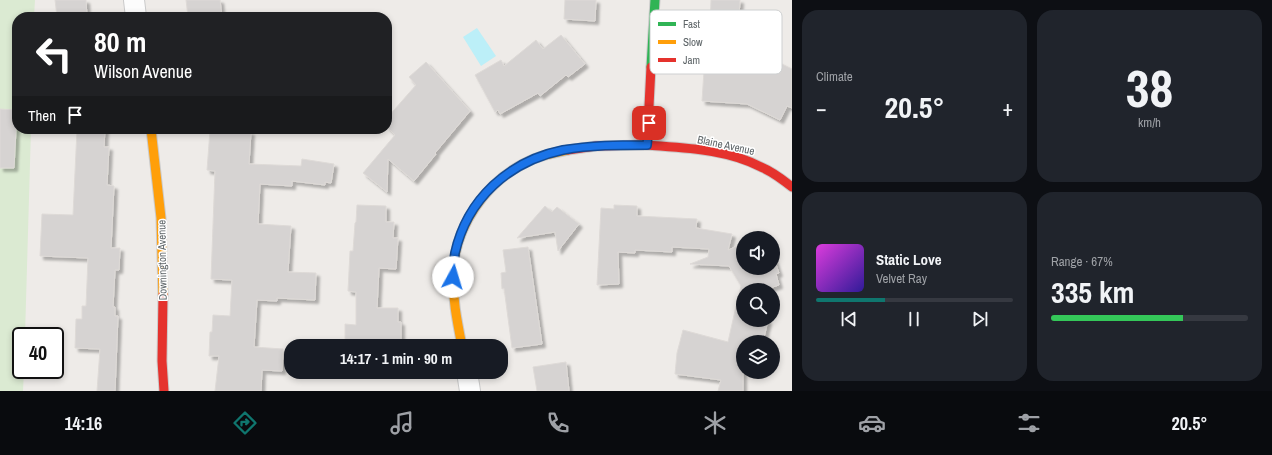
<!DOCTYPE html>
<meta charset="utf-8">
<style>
:root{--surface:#171b24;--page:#20242c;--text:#f1f3f6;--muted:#9ea1a6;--line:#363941;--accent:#0f766e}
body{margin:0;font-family:"Archivo Narrow",sans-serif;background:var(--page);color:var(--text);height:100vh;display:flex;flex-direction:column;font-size:15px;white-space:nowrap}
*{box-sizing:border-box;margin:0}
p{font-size:13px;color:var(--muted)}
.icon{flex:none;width:22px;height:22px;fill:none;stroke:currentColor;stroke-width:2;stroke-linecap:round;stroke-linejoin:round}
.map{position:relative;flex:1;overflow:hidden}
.panel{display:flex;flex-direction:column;gap:10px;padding:10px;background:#0d0f14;width:480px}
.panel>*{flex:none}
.hud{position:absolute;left:12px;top:12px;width:380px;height:122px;border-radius:16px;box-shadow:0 2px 6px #0003;background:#202124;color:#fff;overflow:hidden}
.tools{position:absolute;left:736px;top:231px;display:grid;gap:8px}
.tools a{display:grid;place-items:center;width:44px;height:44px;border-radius:50%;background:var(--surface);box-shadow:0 2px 6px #0003;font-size:20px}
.speed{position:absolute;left:12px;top:327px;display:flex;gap:8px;font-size:20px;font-weight:700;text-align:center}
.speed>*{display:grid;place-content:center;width:52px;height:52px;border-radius:50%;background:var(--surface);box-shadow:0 2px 6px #0003;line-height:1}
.speed .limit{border:2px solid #111;border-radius:6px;background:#fff;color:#111}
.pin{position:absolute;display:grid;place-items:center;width:34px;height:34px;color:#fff;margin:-17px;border-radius:8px;box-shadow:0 2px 6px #0006}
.me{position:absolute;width:44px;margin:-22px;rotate:6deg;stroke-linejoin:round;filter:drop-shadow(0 0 3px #0008)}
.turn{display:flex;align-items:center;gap:14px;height:84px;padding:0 16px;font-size:18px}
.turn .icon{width:52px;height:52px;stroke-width:2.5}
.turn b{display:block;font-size:28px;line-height:34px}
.then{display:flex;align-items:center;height:38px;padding:0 16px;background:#0003;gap:8px;font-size:15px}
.big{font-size:30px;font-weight:700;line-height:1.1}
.panel .tile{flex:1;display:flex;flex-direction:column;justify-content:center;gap:6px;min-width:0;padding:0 14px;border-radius:16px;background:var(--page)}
.panel .dial{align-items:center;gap:0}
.dial b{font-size:52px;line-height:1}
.song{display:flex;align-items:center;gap:12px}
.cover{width:48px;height:48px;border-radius:6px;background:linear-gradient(135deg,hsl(300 70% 55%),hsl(250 70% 35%))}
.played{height:4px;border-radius:2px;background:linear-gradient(90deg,var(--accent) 35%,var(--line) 35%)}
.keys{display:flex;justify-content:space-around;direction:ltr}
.heat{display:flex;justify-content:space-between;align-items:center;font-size:22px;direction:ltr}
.charge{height:6px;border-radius:3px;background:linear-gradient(90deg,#34c759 67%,var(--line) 0)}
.panel .tiles{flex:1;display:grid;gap:10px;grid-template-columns:repeat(2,1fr)}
.trip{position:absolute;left:284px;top:339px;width:224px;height:40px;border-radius:16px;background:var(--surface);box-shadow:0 2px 6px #0003;font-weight:700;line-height:40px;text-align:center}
.menu{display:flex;height:64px;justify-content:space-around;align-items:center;background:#090b0e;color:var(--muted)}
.menu .icon{width:28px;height:28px}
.menu .current{color:var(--accent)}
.menu b{font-size:18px;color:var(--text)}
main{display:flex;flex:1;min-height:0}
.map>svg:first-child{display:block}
</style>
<main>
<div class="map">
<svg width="792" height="391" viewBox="0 0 792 391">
<defs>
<filter id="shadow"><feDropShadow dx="3.5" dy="3.5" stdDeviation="1" flood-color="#0004"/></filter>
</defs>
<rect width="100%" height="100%" fill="#eeebe8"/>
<!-- green -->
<path fill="#dbead2" d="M0 0H35L34 17H17V129H31L25 336H21V370H24L23 391H0Z"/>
<!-- water -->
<path fill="#bceff8" d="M477 28 496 56 481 66 463 37Z"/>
<!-- building -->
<path fill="#d6d3d2" stroke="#dedad7" filter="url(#shadow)" d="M55 0H86L87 17H57Z
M186 0H220L222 17H188Z
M565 0H596L595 21 564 19Z
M711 0H740L739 17 772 19 770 58 792 69V108L787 106 780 120 747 104 702 101 705 55H709Z
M561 35 585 64 568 77 566 75 540 96 538 93 500 114 498 110 495 112 475 75 501 60 504 66 536 40 543 49Z
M426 62 470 111 435 153 436 154 414 181 388 159 387 192 363 173 395 135 387 127V118L416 85 409 77Z
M0 109 17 110 14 168H0Z
M77 129H105L104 147H109L107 185 114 186 111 248H120L119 270H115L113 307H115V316H118L115 391H97L100 349 75 348 76 319H82V306H86L88 258 40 256 42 214 73 215Z
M210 130 251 132 249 164 301 166 302 159 334 164 331 183 325 182V185L292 181V186L260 184 258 224 291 226 288 272 316 273 315 300 277 298V301L257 300 254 347 283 349 282 371 262 370 261 391H215L219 356H209L210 332H212L213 315 230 316 232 280 211 279 215 171 207 170Z
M357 205 386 206V222H394L393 238H398L396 269 379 268 377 308H398V322H401V346H345V324L356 325V292L348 291 350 251H353L355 223 356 222Z
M614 205 637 206V216L697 219 696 228 732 234 728 250 743 244V268H773V256L779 273 776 274 779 285 764 290H743V297L738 299 741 286 729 266 690 264 708 257 709 249 672 247V252L635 250V253L618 252 619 284 597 285 601 208 614 209Z
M545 206 552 212 557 207 579 224 558 251 555 232 517 238Z
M528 247 542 344 512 348 504 288 502 289 501 273 506 272 503 250Z
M736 306H743V320H768L763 342H743V391H718L721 380 675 374 677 353 683 330 728 342Z
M566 362 569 391H537L533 367Z"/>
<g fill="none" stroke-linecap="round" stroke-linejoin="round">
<defs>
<path id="street" d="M134 0 136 17
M467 372 470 391"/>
<path id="fast" d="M651 67 655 0"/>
<path id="slow" d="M151 129 161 218 163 295
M462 346C457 321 452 296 453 270 456 226 485 183 525 163 538 156 553 153 568 150"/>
<path id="jam" d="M647 145C685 148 727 149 761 167 773 172 782 179 792 187
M568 150 596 146 647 145 651 67
M163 295 162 361 164 391"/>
</defs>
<!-- street casing -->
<use href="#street" stroke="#cacaca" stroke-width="22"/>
<!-- fast casing -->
<use href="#fast" stroke="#cacaca" stroke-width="11"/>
<!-- slow casing -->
<use href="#slow" stroke="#cacaca" stroke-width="11"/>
<!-- jam casing -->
<use href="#jam" stroke="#cacaca" stroke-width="11"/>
<!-- street -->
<use href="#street" stroke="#fcfcfc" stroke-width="20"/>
<!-- fast -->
<use href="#fast" stroke="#30b455" stroke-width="9"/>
<!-- slow -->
<use href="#slow" stroke="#ff9f0a" stroke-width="9"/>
<!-- jam -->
<use href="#jam" stroke="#e5322d" stroke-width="9"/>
</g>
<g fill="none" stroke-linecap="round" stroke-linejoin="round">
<defs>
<path id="route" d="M453 277C454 269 454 261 455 253 467 199 509 161 563 150 591 145 619 145 647 145L649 123"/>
</defs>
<!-- route casing -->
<use href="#route" stroke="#114b97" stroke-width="10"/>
<!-- route -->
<use href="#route" stroke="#1a73e8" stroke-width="7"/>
</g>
<g text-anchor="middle" stroke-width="3" stroke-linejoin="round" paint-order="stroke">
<!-- street labels -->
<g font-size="11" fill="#5d6467" stroke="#fff">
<text transform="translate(726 145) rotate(12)" y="4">Blaine Avenue</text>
<text transform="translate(162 260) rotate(-91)" y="4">Downington Avenue</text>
</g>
</g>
<!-- legend -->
<rect x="650" y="10" width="132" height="64" rx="6" fill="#fff" stroke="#ced0d1" stroke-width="1"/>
<rect x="658" y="22" width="18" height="4" fill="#30b455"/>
<rect x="658" y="40" width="18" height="4" fill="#ff9f0a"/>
<rect x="658" y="58" width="18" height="4" fill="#e5322d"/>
<g font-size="11" fill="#5d6467">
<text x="683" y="28">Fast</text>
<text x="683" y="46">Slow</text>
<text x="683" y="64">Jam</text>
</g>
</svg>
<div class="tools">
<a><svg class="icon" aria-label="sound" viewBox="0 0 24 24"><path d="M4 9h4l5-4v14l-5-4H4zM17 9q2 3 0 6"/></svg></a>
<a><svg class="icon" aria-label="search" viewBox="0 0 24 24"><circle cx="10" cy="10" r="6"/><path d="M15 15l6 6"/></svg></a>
<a><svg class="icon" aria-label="layers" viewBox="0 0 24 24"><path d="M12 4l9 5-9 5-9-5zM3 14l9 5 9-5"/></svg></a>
</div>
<div class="speed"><div class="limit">40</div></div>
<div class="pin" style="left:649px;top:123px;background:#d93025"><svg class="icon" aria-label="arrive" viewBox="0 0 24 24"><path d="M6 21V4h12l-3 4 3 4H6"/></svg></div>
<svg class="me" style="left:453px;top:277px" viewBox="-20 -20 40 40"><circle r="19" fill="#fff"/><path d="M0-13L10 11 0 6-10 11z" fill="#1a73e8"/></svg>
<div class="trip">14:17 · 1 min · 90 m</div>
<div class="hud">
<div class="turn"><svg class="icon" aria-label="left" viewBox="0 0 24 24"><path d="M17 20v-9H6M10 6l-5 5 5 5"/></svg><div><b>80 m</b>Wilson Avenue</div></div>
<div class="then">Then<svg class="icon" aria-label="arrive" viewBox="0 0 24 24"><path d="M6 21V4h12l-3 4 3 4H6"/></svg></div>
</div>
</div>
<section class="panel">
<div class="tiles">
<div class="tile"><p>Climate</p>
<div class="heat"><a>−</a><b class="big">20.5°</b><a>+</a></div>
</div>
<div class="tile dial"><b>38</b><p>km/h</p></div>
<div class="tile">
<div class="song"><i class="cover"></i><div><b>Static Love</b><p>Velvet Ray</p></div></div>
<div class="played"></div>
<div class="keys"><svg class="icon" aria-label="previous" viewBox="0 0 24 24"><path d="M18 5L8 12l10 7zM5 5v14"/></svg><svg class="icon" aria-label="pause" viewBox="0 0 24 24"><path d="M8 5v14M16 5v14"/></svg><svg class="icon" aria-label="next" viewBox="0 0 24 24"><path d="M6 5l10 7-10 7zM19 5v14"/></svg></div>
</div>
<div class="tile"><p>Range · 67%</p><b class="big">335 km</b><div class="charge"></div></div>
</div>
</section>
</main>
<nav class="menu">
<b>14:16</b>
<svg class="icon current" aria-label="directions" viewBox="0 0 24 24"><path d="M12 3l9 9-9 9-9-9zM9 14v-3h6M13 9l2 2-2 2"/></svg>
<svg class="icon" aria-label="music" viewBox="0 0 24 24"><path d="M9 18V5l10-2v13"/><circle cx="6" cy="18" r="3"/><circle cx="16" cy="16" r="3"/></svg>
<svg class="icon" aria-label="phone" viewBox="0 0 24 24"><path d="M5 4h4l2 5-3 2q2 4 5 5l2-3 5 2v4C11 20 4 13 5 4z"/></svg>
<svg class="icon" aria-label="climate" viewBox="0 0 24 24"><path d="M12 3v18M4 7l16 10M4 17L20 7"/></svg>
<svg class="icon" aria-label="car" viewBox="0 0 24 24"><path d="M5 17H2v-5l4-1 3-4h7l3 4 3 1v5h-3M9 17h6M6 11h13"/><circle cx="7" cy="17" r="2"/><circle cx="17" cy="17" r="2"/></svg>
<svg class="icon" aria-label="filters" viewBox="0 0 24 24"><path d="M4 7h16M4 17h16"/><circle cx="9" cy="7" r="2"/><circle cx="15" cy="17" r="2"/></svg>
<b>20.5°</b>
</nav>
